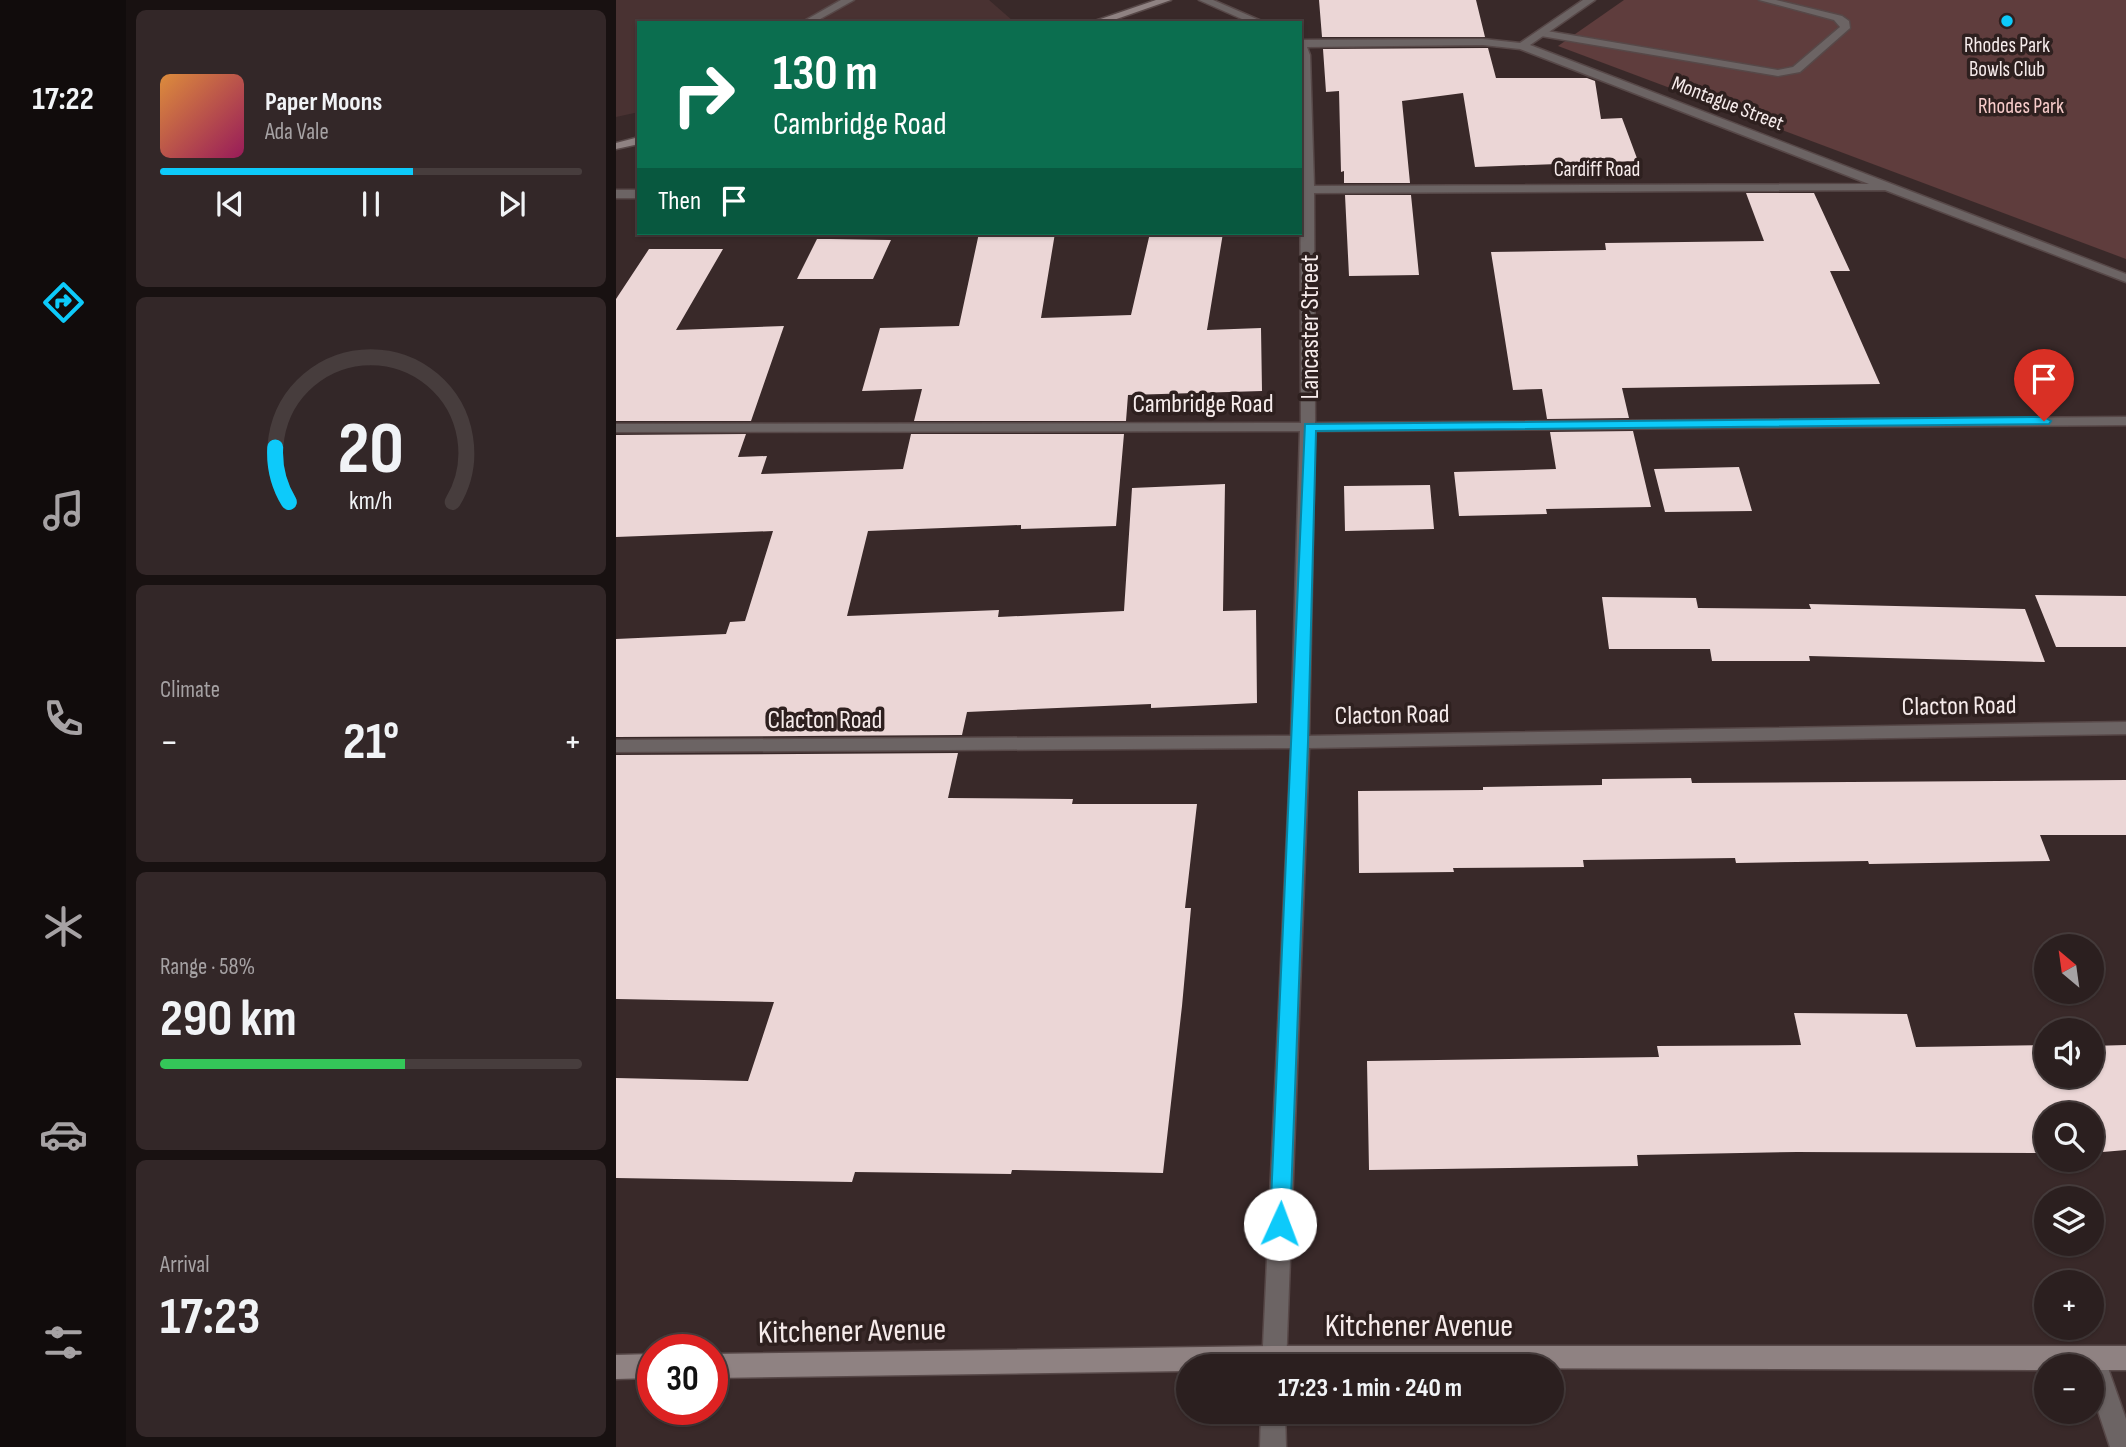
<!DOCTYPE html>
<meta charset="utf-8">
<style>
:root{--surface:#2b1f1f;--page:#332728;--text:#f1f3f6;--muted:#a6a2a4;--line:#473d3d;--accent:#0dcafa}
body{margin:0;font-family:"Sofia Sans Condensed",sans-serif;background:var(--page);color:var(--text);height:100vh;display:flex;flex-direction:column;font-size:26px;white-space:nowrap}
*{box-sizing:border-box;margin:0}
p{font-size:23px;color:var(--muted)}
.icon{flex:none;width:38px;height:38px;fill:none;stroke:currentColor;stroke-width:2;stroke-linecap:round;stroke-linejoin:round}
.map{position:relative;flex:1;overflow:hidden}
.side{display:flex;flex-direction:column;gap:10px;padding:10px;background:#181111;width:490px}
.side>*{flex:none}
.banner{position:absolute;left:21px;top:21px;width:665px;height:214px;border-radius:0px;box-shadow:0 2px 5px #0004,0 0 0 2px var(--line);background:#0b6e4f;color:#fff;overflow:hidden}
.needle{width:46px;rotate:331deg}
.fabs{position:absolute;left:1418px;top:934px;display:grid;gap:14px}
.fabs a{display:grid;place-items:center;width:70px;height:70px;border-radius:50%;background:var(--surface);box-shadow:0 2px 5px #0004,0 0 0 2px var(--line);font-size:35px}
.speed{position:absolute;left:21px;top:1334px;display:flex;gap:14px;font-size:35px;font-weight:700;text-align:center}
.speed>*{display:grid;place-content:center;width:91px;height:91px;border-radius:50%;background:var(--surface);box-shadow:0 2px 5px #0004,0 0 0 2px var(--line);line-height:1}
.speed .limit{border:10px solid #d22;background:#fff;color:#111}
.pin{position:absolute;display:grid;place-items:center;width:60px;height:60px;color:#fff;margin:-72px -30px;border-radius:50% 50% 50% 0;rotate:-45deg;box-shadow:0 0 7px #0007}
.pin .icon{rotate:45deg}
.me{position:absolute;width:77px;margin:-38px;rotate:2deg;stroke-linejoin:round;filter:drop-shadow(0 0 5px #0008)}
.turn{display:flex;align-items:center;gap:24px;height:147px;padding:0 21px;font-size:32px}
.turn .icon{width:91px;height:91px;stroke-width:2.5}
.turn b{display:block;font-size:49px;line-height:60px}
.then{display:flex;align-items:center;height:66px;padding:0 21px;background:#0003;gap:14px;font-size:26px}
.big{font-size:52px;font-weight:700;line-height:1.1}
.side .tile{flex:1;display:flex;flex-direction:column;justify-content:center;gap:10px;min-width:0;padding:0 24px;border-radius:10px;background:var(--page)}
.side .dial{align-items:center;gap:0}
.dial svg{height:182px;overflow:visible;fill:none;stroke:var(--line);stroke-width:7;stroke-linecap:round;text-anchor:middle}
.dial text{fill:var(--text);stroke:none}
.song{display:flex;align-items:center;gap:21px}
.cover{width:84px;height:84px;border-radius:10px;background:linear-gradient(135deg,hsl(30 70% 55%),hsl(330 70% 35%))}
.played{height:7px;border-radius:4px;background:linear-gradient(90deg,var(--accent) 60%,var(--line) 60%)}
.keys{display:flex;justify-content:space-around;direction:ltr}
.heat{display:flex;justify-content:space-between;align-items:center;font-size:38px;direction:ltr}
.charge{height:10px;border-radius:5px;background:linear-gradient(90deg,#34c759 58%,var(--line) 0)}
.trip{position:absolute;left:560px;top:1354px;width:388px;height:70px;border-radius:35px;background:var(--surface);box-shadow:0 2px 5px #0004,0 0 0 2px var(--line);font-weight:700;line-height:70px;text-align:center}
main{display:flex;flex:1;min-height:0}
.tab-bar{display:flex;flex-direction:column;width:126px;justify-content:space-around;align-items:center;background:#110c0c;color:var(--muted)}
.tab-bar .icon{width:49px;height:49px}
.tab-bar .active{color:var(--accent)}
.tab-bar b{font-size:32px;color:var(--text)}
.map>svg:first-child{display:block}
</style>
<main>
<nav class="tab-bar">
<b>17:22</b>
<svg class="icon active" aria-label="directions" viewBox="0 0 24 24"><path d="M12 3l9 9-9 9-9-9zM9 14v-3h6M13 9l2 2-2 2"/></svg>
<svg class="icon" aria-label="music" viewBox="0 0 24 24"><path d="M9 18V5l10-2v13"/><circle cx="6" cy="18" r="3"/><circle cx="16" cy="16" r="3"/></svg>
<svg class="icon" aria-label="phone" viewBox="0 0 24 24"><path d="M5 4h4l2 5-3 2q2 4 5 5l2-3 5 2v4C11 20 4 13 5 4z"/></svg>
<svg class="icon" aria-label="climate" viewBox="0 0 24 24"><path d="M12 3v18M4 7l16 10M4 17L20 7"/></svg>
<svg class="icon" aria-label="car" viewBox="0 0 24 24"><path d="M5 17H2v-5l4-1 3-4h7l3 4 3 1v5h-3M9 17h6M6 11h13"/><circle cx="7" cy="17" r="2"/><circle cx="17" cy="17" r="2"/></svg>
<svg class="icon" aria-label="filters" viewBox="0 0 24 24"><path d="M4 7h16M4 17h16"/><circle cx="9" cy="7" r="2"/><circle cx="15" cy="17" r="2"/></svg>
</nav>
<section class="side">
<div class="tile">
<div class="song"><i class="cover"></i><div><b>Paper Moons</b><p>Ada Vale</p></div></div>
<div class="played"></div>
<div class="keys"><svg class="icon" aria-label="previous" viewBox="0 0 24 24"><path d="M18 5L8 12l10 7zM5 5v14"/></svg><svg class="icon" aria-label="pause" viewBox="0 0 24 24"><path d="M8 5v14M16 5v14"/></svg><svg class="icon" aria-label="next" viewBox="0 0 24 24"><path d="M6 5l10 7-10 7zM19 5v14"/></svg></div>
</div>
<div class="tile dial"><svg viewBox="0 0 100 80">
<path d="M14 69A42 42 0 1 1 86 69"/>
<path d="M14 69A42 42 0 0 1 8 45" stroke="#0dcafa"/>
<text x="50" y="56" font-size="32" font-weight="700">20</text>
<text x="50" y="72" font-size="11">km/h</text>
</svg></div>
<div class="tile"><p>Climate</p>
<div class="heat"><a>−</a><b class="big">21°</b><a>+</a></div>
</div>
<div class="tile"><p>Range · 58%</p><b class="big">290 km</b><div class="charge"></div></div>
<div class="tile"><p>Arrival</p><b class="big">17:23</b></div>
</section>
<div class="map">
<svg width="1510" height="1447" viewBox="0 0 1510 1447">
<rect width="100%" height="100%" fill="#392929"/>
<!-- built -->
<path fill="#493232" d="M0 0H373L397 21 23 23V112L0 117Z"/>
<!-- green -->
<path fill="#5f3d3d" d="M1008 0H1510V259L942 46Z"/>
<!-- building -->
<path fill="#ebd6d6" d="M703 0H860L869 37H706Z
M872 48 880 78H971L979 81 985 119 1006 118 1022 161 859 167 847 93 786 101 794 183H728V171L725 172 723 91 710 92 707 49Z
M1130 193H1198L1234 271H1214L1264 384 1006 388 1013 418 931 419 926 389 897 390 875 252 990 250 989 243 1148 241Z
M729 195H795L803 275 733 276Z
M363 233H439L425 318 515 315 534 233H607L591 330 645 328 646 391 512 395 510 421H298L306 389 246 391 264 328 343 326Z
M201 239H214L275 240 257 279H181Z
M33 249H107L60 330 168 326 135 421H0V299Z
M1017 431 1035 507 930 509 931 514 843 516 838 472 940 469 934 432Z
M130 434 122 457 151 456 145 474 287 469 295 434H508L500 526 405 529V525L252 531 231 616 383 610 382 617 508 611 516 488 609 484 607 611 640 610 641 703 535 708V704L351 712 346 735 0 737V639L110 634 114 622 129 621 157 531 0 537V435Z
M1123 467 1136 511 1049 512 1038 469Z
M814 485 818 529 729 531 728 486Z
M1419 595 1510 596V647H1440Z
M986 597 1080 598 1082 608 1195 609 1193 604 1409 609 1429 662 1193 656 1194 661H1096L1094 649H993Z
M342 753 332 798 457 799 456 804H581L569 908H575L566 1006 547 1173 396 1170 395 1174 239 1172 236 1182 0 1178V1078L132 1081 158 1002 0 999V755Z
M1075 778 1076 783 1510 780V835H1424L1434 861 1253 864 1252 861 1120 863 1119 858 967 860 968 867 837 868 838 872 743 873 742 791 867 790V787L986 785V779Z
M1178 1013 1291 1014 1300 1047 1430 1045V1076H1475V1046L1510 1045V1150L1475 1153V1115H1430V1153L1181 1152 1021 1155 1022 1166 753 1170 751 1061 1043 1057 1041 1046 1185 1045Z"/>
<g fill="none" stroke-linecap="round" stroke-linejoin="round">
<defs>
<path id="lane" d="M225 0H238L197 23 188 21Z
M1143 0H1160L1226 16 1233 21 1234 28 1184 72 1162 76 925 36 920 33 925 30 1162 70 1177 67 1224 27 1218 20Z"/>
<path id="street" d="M583 0H597L650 23H635Z
M967 0H979L914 45 1510 274V282L1269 190 698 193 699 423 1510 417V425L699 431 693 736 1510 722V734L693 748 670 1367H646L675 748 0 752V740L675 736 684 431 0 432V424L685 423 684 40 867 39 904 43ZM867 45 904 49 1253 184 698 186 694 55 691 47Z
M0 190H23V198H0Z
M1477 1347 1486 1351 1510 1419V1447H1494L1475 1390V1367H1468L1465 1359 1468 1351Z
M645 1412H669L670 1447H644Z"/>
<path id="secondary" d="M540 0H555L489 23H473Z
M23 137V144L0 149V143Z
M658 1346H1510V1370H1475V1367H1430V1370L572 1367V1371L96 1378V1354Z
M37 1354V1378L0 1379V1355Z"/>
</defs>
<!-- lane casing -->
<use href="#lane" stroke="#574848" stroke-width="3"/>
<!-- street casing -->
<use href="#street" stroke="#574848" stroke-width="3"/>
<!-- secondary casing -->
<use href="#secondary" stroke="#574848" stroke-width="3"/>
<!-- lane -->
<use href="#lane" fill="#6c6464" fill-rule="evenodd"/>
<!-- street -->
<use href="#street" fill="#6c6464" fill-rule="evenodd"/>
<!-- secondary -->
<use href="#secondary" fill="#8f8282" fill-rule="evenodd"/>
</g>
<!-- route -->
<path fill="#0dcafa" stroke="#0883a2" stroke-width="2" d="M1428 417 1435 421 1433 424 700 431 692 742 674 1224 671 1231 664 1233 657 1231 654 1224 689 424Z"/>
<!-- markers -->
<circle fill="#0dcafa" stroke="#2e201f" stroke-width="2.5" cx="1391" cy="21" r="7"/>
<g text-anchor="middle" stroke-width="7" stroke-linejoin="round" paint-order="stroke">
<!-- far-poi labels -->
<g font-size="21" fill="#f6ebeb" stroke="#2e201f">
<text x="1391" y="52">Rhodes Park<tspan x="1391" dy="24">Bowls Club</tspan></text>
</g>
<!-- far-street labels -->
<g font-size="21" fill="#f6ebeb" stroke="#2e201f">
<text transform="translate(1112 103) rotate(21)" y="7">Montague Street</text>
<text x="981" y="176">Cardiff Road</text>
</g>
<!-- far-park labels -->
<g font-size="21" fill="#f8cccb" stroke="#2e201f">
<text x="1405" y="113">Rhodes Park</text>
</g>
<!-- street labels -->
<g font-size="26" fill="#f6ebeb" stroke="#2e201f">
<text transform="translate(693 327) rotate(-90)" y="9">Lancaster Street</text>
<text x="587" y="412">Cambridge Road</text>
<text transform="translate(1343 705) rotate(-1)" y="9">Clacton Road</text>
<text transform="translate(776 714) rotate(-1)" y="9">Clacton Road</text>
<text x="209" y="728">Clacton Road</text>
</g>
<!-- near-street labels -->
<g font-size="32" fill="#f6ebeb" stroke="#2e201f">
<text x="803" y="1336">Kitchener Avenue</text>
<text transform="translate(236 1330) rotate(-1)" y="11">Kitchener Avenue</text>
</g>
</g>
</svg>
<div class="fabs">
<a><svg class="needle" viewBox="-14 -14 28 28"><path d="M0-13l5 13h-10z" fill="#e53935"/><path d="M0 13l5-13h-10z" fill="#a6a2a4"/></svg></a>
<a><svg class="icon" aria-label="sound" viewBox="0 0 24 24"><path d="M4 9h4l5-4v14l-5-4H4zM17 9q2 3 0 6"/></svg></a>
<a><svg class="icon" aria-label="search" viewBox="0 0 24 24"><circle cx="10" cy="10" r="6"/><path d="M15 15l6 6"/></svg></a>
<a><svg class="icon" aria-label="layers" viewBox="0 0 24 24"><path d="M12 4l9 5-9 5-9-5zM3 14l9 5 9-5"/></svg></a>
<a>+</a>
<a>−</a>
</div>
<div class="speed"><div class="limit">30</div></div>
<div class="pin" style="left:1428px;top:421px;background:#d93025"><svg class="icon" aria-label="arrive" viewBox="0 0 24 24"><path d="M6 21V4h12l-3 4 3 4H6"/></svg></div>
<svg class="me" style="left:664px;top:1224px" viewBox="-20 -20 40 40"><circle r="19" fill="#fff"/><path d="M0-13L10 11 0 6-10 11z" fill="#0dcafa"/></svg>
<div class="trip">17:23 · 1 min · 240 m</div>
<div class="banner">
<div class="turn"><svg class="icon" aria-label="right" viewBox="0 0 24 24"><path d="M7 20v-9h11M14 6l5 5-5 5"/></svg><div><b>130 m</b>Cambridge Road</div></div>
<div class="then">Then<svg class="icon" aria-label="arrive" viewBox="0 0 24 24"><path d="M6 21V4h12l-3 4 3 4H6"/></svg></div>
</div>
</div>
</main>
